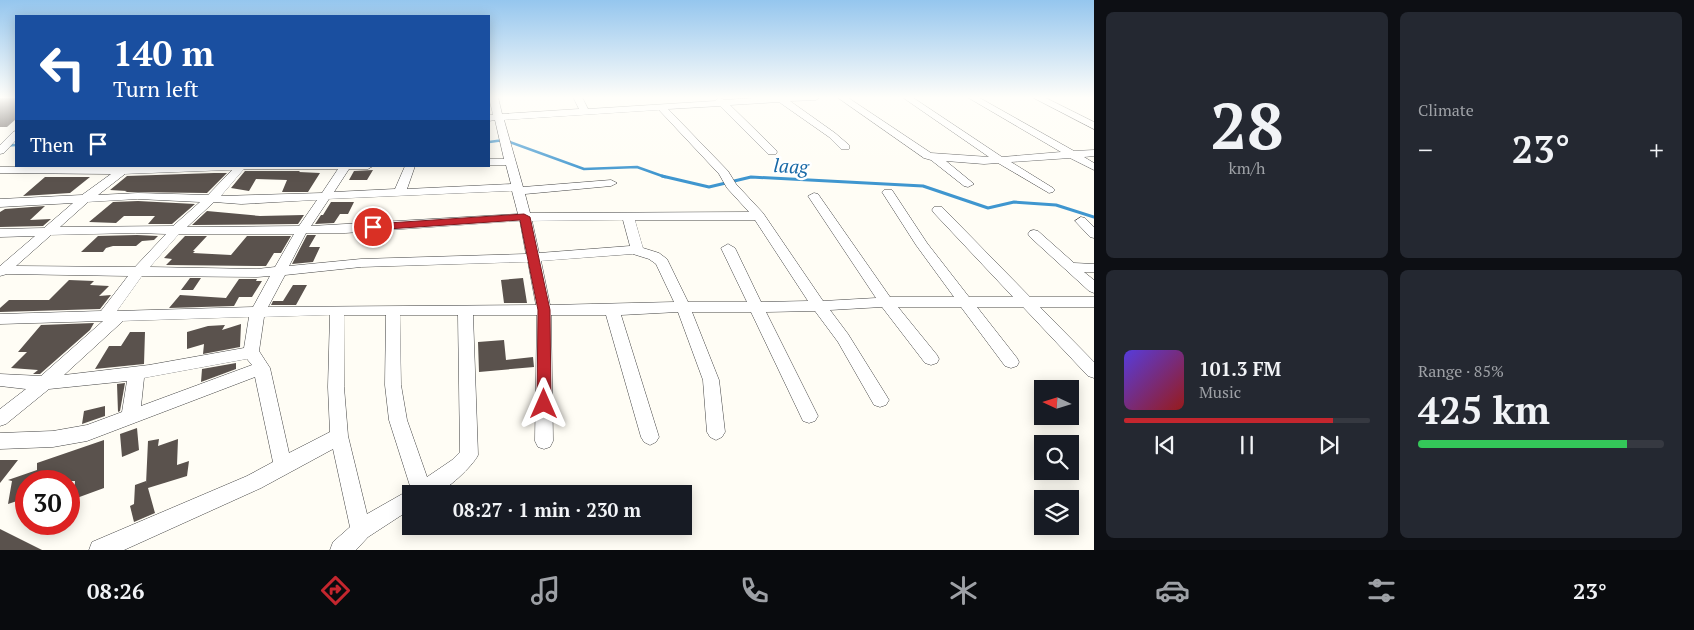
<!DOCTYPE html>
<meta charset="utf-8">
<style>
:root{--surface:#171b24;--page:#242831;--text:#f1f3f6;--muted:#9ea1a6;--line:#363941;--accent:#c4262e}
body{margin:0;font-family:"PT Serif",serif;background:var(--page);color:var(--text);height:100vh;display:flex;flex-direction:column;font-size:19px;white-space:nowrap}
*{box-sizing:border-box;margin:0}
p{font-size:16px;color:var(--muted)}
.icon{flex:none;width:28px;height:28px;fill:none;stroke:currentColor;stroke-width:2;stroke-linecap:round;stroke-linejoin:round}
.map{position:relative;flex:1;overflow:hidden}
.sheet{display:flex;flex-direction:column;gap:12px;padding:12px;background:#0d0f14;width:600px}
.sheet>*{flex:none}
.guide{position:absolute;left:15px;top:15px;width:475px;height:152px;border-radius:0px;box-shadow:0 2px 12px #0003;background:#1a4fa0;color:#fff;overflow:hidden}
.needle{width:32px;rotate:274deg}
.controls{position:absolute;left:1034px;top:380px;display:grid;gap:10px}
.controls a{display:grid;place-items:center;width:45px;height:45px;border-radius:0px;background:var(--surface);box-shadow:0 2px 12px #0003;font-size:25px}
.speed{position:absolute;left:15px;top:470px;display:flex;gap:10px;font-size:25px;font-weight:700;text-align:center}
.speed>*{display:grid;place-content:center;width:65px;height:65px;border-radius:50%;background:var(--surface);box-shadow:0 2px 12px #0003;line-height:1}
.speed .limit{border:8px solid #d22;background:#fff;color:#111}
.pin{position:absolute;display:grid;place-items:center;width:42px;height:42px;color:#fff;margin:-21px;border:2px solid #fff;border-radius:50%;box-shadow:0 1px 5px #0007}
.me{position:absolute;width:55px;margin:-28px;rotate:0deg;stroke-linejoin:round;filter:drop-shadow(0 0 4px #0008)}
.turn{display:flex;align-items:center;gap:18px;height:105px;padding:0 15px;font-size:22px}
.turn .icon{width:65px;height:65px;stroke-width:2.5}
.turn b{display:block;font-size:35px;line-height:42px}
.then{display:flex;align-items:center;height:48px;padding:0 15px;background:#0003;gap:10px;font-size:19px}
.big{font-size:38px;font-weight:700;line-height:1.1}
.sheet .card{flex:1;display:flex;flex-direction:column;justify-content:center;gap:8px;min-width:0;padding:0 18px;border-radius:8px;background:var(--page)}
.sheet .dial{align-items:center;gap:0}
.dial b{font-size:65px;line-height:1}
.song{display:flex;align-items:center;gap:15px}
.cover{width:60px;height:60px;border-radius:8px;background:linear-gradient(135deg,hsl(250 70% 55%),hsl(0 70% 35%))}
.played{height:5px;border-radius:2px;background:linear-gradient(90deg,var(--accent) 85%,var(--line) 85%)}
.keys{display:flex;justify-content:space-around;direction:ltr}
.heat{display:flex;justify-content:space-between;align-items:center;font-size:28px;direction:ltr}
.charge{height:8px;border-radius:4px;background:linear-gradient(90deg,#34c759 85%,var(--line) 0)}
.sheet .tiles{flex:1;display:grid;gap:12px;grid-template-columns:repeat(2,1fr)}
.trip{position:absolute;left:402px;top:485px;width:290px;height:50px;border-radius:0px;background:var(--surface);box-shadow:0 2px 12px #0003;font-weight:700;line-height:50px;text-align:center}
.tab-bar{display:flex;height:80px;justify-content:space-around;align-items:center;background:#090b0e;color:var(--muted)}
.tab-bar .icon{width:35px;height:35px}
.tab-bar .active{color:var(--accent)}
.tab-bar b{font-size:22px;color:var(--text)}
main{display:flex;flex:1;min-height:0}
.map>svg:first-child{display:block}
</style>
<main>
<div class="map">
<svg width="1094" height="550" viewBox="0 0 1094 550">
<rect width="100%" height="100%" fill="#fffdf5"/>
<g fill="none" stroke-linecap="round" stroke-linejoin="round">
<!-- stream-far1 -->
<path stroke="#3f96cf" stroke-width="2.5" d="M489 142 504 140 584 169 637 167 665 177
M0 146 16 145"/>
<!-- stream -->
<path stroke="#3f96cf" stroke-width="3" d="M662 176 709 187 751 177 923 186 988 208 1014 202 1056 205 1094 217"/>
</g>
<!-- building -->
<path fill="#5a524d" d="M0 97H16V119L7 127H0Z
M373 170 367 180H349L354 171Z
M245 171H300L299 172 320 173 308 192H282L287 180 256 179 249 191 231 188Z
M214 173H227L207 193 125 192 127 191 110 190 127 176Z
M45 177H90L70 193 23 196Z
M138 201 195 204 172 224H148L155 216H124L116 223 89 222 113 202Z
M331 202H354L348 214H340L334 223 315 224 321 215H323Z
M45 206 30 220 51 219 43 226 0 227V212L5 209Z
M207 211 260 216 304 215 298 224 192 225Z
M307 235H316L309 247H320L313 262 292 264Z
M98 236 137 235 158 236 154 240 142 241 136 246H113L106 248 103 252H81Z
M185 236H207L193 251H195L193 253 231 255 247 236H291L281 253H274L266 266 166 265 172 259 164 258Z
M190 278H201L193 290H181Z
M523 278 527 303H504L501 280Z
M239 279H257L256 281H262L252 297H239L234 306 169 308 180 295 226 298Z
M69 280 94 281 90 285 109 286 99 296 111 295 100 309 0 312V308L9 300H49Z
M293 285H307L296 305H271L273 301H283Z
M94 323 90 330 40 374H33L38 370 11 368 27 352H18L41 325Z
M241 324 240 347 203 354 204 344 187 349V332L208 326 225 325 222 330Z
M130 332H145L144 364 95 369 109 346H121Z
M504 340 506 360 533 357 534 367 479 372 478 342Z
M236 363V369L201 382 202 369Z
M125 383 120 411 118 412 117 384Z
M105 406V416L82 424 84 411Z
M137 428 139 450 122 457 120 434Z
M159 439 158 446 178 439 177 465 189 461 187 476 148 488 155 513 134 522 130 506 134 504 135 485 146 481V484L148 441Z
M104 440V488L74 499 75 481H26V498L8 504 12 481 8 480 37 470V463Z
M0 460H18L0 483Z
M0 529 42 550H0Z"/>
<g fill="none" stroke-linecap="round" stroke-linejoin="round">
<defs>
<path id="minor" d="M489 97H498L502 114 579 109 573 97H582L588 109 715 101 719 97 724 100 769 97H820L816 100 790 101 835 133 849 145V149H841L829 137 779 102 730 105 776 150 777 152 776 154H768L720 106 668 109 728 171 736 184 763 213 823 301 876 298 808 196 814 193 818 194 890 297H954L916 245 882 192 884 190H892L927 243 969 297H1013L934 213 932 210 934 207H942L1030 297H1094V307H1040L1094 362V378L1088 376 1023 307H977L1017 358 1019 362 1017 366 1011 368 1005 366 961 307H898L937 355 939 359 937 363 931 365 925 363 882 307 830 310 848 334 886 395 889 400 886 405 880 407 874 405 838 342 815 311 766 312 818 416 815 421 809 423 803 421 751 312H692L719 380 725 432 722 437 716 440 710 437 707 432 703 380 678 312 621 315 659 437 656 442 650 445 644 442 641 437 606 315H551L553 441 550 447 544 449 538 447 535 441 537 315H473L478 455C473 466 446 491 435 494 428 496 418 494 411 494V509L368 537 356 550H330L333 542 350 527 333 449 261 488 124 550H89L92 542 247 476 273 462 255 377 87 441 53 447 0 449V433L53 431 87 425 122 412 127 381 49 389 6 424 0 426V409L26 389 0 386V374L41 376 103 321 0 324V314L101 311 128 276 7 274 0 276V266L35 236 0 237V229L44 228 73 203 0 207V199L82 195 111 174 0 173V167L373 166 368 169H349L334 192 395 189 405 166H415L407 189 511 184 506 165H489V159H504L495 120 489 121V115H493ZM659 110 719 174 727 188 749 212 530 213 525 194 611 186 617 183 611 180 523 187 504 120ZM244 169H338L322 193 221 196ZM232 170 208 195 138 193 98 195 125 174ZM512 191 518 214 311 226 329 199ZM138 199 200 202 173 226 60 227 88 202ZM317 200 299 226 187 227 214 202 241 204ZM623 220 630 246 539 253 532 221ZM635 220H755L808 301 761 302 735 248 728 244 721 248 747 302H688L667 259 659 253 643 248ZM520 221 526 254 361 259 289 266 306 233H345ZM136 233 166 234 135 267 16 266 51 235ZM179 234H294L275 267 257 269 150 267ZM633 254 649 259 656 264 674 302 550 305 541 261ZM528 262 536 305 268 307 285 275 361 267ZM142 276 257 277 270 276 253 307 117 311ZM330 315 328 387 330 432 289 453 270 368 259 351 264 317ZM344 315H386L385 385 389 420 411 489 367 514 348 436 344 387ZM400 315H458L460 452 452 460 427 477 407 420 401 385ZM249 317 244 348 149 365 64 375 123 321ZM247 359 252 365 141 406 144 378Z
M837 97H847L931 153 989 157 902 97H912L1002 157 1061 152 967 97H978L1074 151 1094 150V156L1084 157 1094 163V170L1070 158 1011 162 1053 188 1055 190 1053 192 1049 193 998 163 984 164 946 161 974 184 968 187 964 186 931 160 924 158Z
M1032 97H1044L1094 122V129Z
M16 131V140L4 153 0 154V145L13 132Z
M1081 217 1085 218 1094 227V238L1090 237 1075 221Z
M1034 230 1038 231 1074 263 1094 264V272H1084L1094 280V293L1089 291 1030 237 1028 234 1030 231Z"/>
</defs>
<!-- minor casing -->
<use href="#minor" stroke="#444" stroke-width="1"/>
<!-- minor -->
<use href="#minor" fill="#fff" fill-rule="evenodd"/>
</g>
<!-- sky -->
<linearGradient id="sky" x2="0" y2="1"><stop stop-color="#95c6ee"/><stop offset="0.56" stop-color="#fffefa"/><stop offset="1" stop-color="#fffefa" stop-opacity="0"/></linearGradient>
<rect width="1094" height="174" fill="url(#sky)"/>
<!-- route -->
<path fill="#c4262e" stroke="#7f191e" d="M524 214 530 217 550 310 551 404 549 408 544 409 539 408 537 404 538 310 520 220 373 230 368 227 373 224Z"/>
<g text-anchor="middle" stroke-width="5" stroke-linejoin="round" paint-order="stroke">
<!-- water labels -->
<g font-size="19" font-style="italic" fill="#1768a6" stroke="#fff">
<text transform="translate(791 166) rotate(3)" y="7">laag</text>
</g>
</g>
</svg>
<div class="controls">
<a><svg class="needle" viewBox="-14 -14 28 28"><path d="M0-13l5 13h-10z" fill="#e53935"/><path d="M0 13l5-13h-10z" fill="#9ea1a6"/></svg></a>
<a><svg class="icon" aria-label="search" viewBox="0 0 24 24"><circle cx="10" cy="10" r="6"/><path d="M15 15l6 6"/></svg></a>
<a><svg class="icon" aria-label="layers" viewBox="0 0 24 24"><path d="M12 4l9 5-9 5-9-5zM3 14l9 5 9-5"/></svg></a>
</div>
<div class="speed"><div class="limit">30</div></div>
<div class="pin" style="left:373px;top:227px;background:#d93025"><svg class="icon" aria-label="arrive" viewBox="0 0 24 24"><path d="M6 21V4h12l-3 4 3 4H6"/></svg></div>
<svg class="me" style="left:544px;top:404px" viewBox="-20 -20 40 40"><path d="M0-17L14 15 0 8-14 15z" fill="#c4262e" stroke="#fff" stroke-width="4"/></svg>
<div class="trip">08:27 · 1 min · 230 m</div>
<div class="guide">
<div class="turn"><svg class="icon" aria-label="left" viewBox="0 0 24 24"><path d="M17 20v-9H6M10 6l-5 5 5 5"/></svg><div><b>140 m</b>Turn left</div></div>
<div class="then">Then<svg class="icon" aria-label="arrive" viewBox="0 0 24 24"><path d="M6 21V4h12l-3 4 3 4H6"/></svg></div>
</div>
</div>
<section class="sheet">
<div class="tiles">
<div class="card dial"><b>28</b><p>km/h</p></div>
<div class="card"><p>Climate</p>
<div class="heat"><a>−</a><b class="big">23°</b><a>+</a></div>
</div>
<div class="card">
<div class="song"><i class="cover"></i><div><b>101.3 FM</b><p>Music</p></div></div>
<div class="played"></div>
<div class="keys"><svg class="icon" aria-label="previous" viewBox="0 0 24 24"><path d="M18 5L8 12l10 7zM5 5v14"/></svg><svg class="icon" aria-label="pause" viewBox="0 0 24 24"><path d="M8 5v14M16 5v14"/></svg><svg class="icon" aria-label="next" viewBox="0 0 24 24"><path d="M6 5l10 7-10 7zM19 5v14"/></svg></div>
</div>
<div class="card"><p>Range · 85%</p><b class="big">425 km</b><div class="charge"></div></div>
</div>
</section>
</main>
<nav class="tab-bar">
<b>08:26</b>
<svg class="icon active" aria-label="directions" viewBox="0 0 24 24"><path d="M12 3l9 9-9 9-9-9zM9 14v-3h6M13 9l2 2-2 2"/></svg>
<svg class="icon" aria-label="music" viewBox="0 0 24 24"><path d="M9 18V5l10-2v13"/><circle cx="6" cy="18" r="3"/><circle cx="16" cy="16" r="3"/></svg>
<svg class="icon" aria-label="phone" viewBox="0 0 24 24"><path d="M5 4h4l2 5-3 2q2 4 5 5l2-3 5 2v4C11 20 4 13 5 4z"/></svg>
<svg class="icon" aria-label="climate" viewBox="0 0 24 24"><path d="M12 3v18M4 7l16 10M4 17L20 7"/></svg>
<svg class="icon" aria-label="car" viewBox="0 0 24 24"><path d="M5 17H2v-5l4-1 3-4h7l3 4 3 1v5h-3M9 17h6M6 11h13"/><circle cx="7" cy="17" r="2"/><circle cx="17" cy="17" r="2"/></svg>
<svg class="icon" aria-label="filters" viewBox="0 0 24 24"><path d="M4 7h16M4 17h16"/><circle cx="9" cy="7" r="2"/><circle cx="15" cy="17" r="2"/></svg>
<b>23°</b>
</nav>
